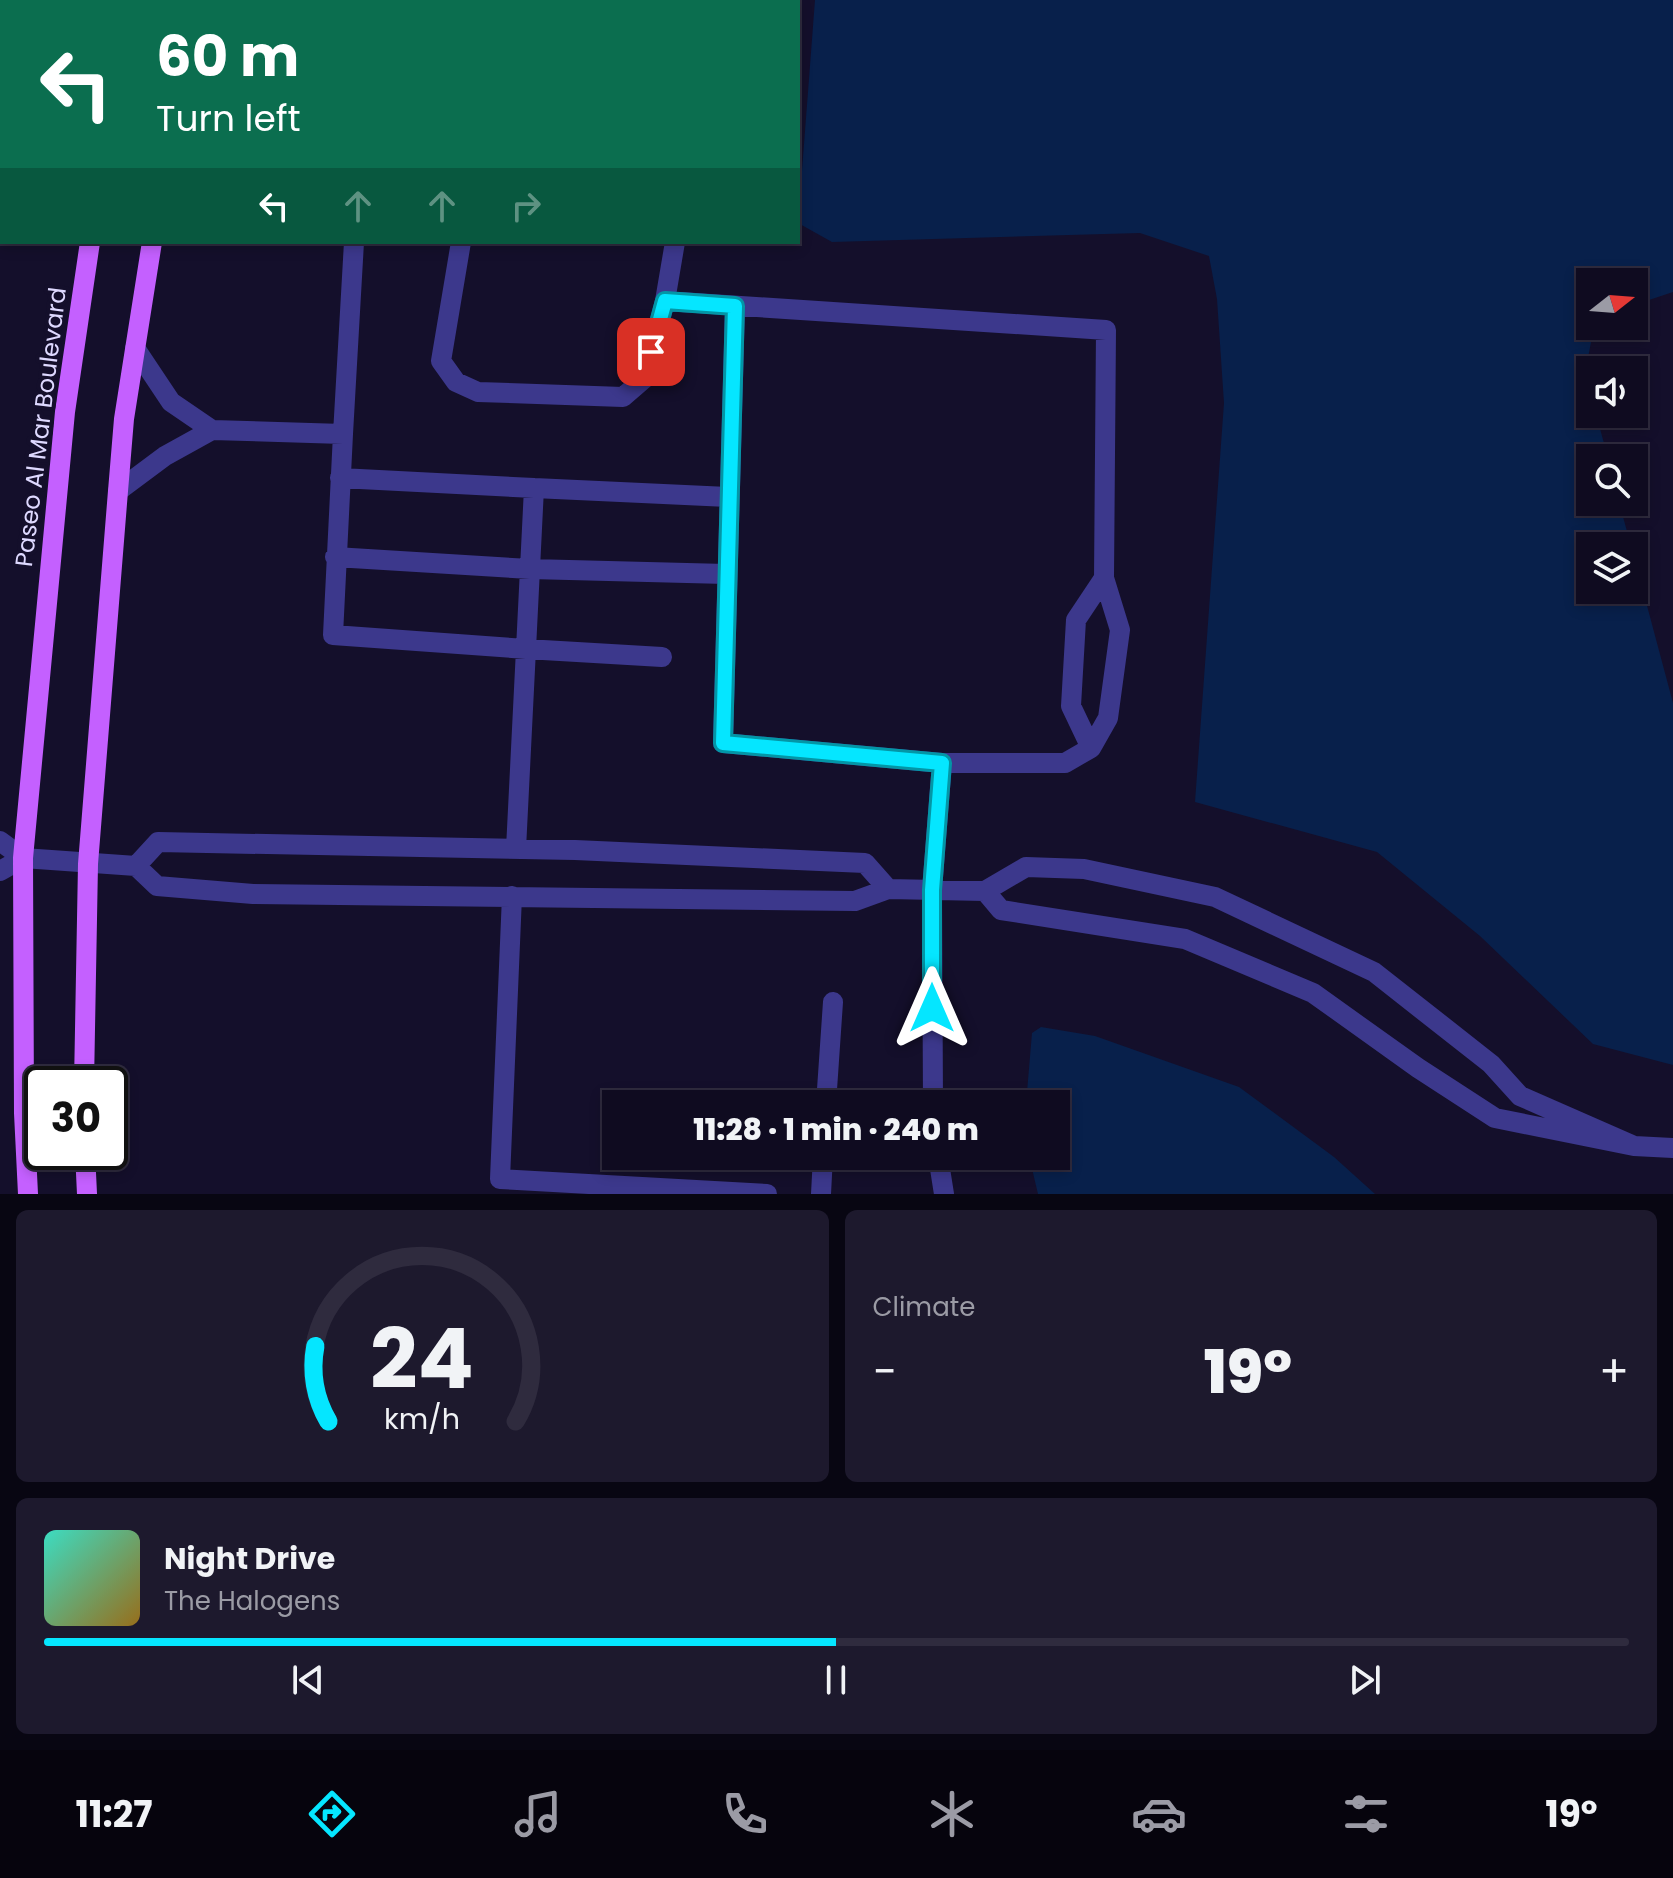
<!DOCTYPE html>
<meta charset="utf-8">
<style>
:root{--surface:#0f0b20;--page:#1d192d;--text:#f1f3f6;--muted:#9b9ba5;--line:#2f2b3e;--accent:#05e6ff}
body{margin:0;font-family:Poppins,sans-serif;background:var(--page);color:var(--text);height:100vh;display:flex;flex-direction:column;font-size:30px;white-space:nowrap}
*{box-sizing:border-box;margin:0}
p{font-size:26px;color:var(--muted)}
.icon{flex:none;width:44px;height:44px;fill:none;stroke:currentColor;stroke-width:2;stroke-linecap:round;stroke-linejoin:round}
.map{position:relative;height:1194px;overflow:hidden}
.sheet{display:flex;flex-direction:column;gap:16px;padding:16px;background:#080612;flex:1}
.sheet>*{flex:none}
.top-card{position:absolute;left:0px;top:0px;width:800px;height:244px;box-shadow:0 4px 12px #0003,0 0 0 2px var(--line);background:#0b6e4f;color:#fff;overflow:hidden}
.needle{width:52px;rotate:73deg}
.fabs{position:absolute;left:1576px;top:268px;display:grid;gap:16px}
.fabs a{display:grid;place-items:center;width:72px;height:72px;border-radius:0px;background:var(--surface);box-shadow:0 4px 12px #0003,0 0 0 2px var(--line);font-size:40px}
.speed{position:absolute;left:24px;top:1066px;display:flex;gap:16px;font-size:40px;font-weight:700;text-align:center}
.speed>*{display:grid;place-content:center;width:104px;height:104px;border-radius:50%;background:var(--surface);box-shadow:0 4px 12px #0003,0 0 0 2px var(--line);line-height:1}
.speed .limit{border:4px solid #111;border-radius:12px;background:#fff;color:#111}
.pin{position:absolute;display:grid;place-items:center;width:68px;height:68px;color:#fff;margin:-34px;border-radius:16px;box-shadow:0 4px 12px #0006}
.me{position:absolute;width:88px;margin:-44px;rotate:0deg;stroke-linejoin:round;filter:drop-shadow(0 0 6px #0008)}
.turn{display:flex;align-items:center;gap:28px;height:168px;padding:0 24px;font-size:36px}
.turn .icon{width:104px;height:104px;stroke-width:2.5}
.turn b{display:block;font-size:56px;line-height:68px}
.lanes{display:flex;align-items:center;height:76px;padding:0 24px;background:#0003;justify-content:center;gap:40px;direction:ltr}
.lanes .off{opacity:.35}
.big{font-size:60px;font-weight:800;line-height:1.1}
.sheet .card{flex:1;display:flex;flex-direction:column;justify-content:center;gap:12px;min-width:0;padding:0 28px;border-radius:12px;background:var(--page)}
.sheet .dial{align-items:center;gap:0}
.dial svg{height:208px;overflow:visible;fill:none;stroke:var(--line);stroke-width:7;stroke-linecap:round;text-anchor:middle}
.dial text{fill:var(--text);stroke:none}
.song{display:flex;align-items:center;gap:24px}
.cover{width:96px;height:96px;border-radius:12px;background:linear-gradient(135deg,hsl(170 70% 55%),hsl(40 70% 35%))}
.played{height:8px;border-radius:4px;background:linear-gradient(90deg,var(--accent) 50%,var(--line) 50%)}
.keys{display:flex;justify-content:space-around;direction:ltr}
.heat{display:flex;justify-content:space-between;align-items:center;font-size:44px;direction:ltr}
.sheet .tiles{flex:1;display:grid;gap:16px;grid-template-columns:1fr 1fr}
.card:last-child{grid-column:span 2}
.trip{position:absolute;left:602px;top:1090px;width:468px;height:80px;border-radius:0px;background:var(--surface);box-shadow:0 4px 12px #0003,0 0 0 2px var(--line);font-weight:800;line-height:80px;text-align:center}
.dock{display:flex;height:128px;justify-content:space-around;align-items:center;background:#06040d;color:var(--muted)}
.dock .icon{width:56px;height:56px}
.dock .active{color:var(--accent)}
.dock b{font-size:36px;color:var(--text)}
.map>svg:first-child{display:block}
</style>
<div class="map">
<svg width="1673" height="1194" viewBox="0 0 1673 1194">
<rect width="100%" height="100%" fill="#140f2b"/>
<!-- water -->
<path fill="#08204b" d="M815 0H1673V292L1634 305V282H1590V326H1601L1593 332 1585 373 1590 392V414H1596L1608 458H1590V502H1619L1631 546H1590V590H1634V557L1673 703V1065L1593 1044 1480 936 1377 852 1195 802 1224 403 1217 299 1209 256 1140 233 832 242 798 223Z
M1041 1027 1095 1036 1239 1087 1334 1157 1375 1194H1038L1029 1156H1056V1104H1026L1032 1033Z"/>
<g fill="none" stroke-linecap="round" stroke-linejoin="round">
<!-- minor -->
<path stroke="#3c388c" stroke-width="20" d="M374 2V0
M714 2 715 0
M461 242 441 361 456 382 478 392 623 397 645 378 665 301
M675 242 665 301 1106 330 1104 578 1120 630 1108 718 1091 748 1065 763H942L932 890 933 1104
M735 306 723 743 942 763
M212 430 343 434 333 635 526 649 516 849
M343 434 354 242
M340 478 534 488
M118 491 165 456 212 430 171 402 135 348
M335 557 530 569 726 574
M662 657 526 649 534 488 728 497
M1091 748 1071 706 1076 620 1104 578
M0 841 23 858
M23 858 136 866 157 886 253 894 855 901 888 889 865 863 575 850 158 842 136 866
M0 871 23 858
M888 889 985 891 1026 867 1084 869 1215 897 1374 972 1491 1064 1520 1096 1634 1146 1495 1118 1418 1068 1313 993 1185 939 1001 910 985 891
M512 896 500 1179 767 1194
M826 1104 833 1002
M1634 1146 1673 1148
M938 1156 944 1194
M821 1194 823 1156"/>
<!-- major -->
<path stroke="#c460ff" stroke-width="20" d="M133 2V0
M196 2 197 0
M239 2V0
M84 1084 88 864 118 491 124 419 152 242
M85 1152 87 1194
M28 1194 24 1113 23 858 65 412 90 242"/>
</g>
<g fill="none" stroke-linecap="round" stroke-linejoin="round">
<defs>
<path id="route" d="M651 352 665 301 735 306 723 743 942 763 932 890V1008"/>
</defs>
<!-- route casing -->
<use href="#route" stroke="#0396a6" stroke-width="20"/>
<!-- route -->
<use href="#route" stroke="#05e6ff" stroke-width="14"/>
</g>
<g text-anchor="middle" stroke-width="8" stroke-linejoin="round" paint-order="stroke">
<!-- street labels -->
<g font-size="24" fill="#ded9ff" stroke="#140f2b">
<text transform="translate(41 427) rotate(-83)" y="8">Paseo Al Mar Boulevard</text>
</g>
</g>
</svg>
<div class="fabs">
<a><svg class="needle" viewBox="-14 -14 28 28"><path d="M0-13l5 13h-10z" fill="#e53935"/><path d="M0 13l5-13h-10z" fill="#9b9ba5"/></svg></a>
<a><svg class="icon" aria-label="sound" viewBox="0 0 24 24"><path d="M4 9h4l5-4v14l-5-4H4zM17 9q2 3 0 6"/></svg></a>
<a><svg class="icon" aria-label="search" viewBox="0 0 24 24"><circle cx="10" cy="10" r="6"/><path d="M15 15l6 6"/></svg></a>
<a><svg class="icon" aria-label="layers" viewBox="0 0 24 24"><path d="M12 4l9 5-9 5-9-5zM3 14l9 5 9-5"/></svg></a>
</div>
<div class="speed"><div class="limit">30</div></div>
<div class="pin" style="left:651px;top:352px;background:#d93025"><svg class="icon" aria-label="arrive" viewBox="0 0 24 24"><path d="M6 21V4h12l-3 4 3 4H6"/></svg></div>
<svg class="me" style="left:932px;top:1008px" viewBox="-20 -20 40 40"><path d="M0-17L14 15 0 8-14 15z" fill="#05e6ff" stroke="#fff" stroke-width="4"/></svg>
<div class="trip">11:28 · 1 min · 240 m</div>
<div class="top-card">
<div class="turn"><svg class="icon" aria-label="left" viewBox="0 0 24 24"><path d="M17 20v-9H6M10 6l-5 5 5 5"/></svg><div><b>60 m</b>Turn left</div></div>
<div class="lanes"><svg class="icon" aria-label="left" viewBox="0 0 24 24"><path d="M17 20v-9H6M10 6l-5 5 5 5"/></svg><svg class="icon off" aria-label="ahead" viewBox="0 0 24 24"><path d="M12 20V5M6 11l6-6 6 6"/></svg><svg class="icon off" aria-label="ahead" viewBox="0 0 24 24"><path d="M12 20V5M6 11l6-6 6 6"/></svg><svg class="icon off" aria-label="right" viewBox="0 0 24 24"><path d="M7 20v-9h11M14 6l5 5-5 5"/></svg></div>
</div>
</div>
<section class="sheet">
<div class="tiles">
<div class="card dial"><svg viewBox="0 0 100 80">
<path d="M14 69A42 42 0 1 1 86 69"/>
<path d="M14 69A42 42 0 0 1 9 40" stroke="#05e6ff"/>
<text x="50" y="56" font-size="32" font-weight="700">24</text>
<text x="50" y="72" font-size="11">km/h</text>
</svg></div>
<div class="card"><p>Climate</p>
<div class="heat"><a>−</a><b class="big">19°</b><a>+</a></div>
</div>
<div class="card">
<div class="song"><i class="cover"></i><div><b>Night Drive</b><p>The Halogens</p></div></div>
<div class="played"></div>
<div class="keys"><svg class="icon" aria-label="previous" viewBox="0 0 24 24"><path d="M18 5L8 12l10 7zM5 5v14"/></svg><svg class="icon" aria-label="pause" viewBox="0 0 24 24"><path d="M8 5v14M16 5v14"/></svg><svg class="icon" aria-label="next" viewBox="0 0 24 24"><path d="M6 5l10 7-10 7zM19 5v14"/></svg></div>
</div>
</div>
</section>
<nav class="dock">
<b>11:27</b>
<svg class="icon active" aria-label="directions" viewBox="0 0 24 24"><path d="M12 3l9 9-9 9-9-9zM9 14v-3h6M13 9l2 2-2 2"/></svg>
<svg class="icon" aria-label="music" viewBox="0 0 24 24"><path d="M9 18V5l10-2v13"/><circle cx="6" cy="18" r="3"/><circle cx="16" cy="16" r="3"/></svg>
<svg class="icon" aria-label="phone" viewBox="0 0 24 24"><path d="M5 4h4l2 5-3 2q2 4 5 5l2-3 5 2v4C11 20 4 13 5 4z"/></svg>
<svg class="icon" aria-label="climate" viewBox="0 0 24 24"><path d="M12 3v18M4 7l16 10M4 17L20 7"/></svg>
<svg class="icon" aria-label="car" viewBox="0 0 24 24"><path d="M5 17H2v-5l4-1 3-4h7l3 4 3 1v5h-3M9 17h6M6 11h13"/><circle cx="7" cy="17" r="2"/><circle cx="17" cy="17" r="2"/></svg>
<svg class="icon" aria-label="filters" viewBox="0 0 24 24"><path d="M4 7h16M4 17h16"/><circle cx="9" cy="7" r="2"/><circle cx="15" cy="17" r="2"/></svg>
<b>19°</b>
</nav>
